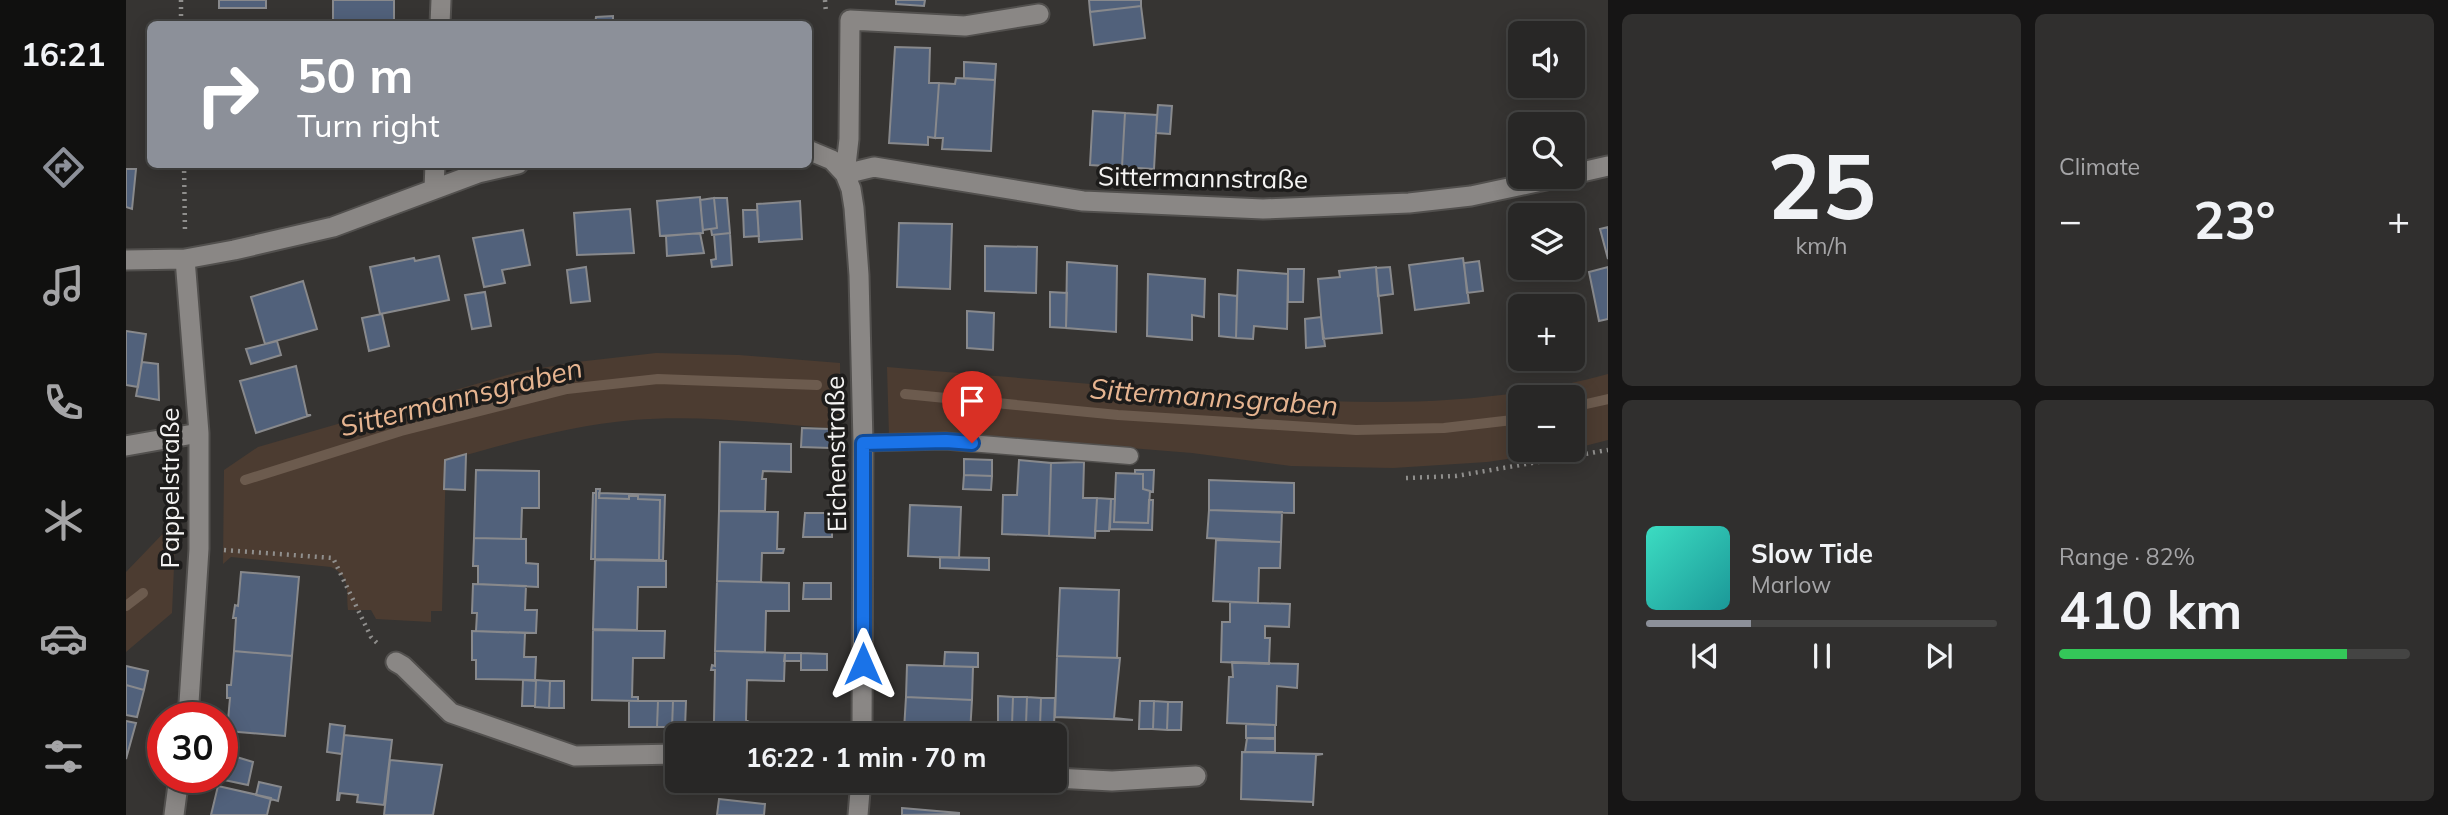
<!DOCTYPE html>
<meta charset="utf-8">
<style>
:root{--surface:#282726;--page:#302f2e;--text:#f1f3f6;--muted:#a5a5a7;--line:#444443;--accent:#8c9099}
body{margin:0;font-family:Mulish,sans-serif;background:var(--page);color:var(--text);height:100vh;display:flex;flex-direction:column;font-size:26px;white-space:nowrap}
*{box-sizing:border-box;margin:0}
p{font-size:23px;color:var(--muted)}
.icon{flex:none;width:38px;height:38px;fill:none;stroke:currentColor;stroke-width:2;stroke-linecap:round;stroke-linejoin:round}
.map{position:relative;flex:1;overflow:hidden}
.panel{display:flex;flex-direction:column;gap:14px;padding:14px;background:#161515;width:840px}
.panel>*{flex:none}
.top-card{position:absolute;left:21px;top:21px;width:665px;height:147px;border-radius:10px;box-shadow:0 4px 18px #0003,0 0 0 2px var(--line);background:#8c9099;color:#fff;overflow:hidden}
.fabs{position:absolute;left:1382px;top:21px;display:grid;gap:14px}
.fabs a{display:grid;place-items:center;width:77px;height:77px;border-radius:10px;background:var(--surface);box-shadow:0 4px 18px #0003,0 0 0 2px var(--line);font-size:35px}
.speed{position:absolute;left:21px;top:702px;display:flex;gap:14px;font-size:35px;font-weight:700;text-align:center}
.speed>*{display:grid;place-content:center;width:91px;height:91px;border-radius:50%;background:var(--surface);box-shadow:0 4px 18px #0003,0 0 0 2px var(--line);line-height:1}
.speed .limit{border:10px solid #d22;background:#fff;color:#111}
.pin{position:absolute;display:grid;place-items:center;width:60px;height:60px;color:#fff;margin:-72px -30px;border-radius:50% 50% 50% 0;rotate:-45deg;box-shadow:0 0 7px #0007}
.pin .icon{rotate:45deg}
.me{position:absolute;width:77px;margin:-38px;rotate:0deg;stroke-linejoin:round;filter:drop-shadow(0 0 5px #0008)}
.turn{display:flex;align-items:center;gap:24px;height:147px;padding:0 35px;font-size:32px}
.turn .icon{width:91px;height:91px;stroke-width:2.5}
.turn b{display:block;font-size:49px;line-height:60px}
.big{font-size:52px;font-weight:700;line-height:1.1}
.panel .tile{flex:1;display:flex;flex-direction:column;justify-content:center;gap:10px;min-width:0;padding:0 24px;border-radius:10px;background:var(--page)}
.panel .dial{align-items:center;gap:0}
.dial b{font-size:91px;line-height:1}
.song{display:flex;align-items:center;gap:21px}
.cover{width:84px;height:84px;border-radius:10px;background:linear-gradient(135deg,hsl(170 70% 55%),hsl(180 70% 35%))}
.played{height:7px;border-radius:4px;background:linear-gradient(90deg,var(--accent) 30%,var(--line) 30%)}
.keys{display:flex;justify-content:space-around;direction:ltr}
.heat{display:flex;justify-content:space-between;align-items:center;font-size:38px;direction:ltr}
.charge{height:10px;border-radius:5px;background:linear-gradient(90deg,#34c759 82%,var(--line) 0)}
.panel .tiles{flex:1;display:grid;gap:14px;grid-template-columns:repeat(2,1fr)}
.trip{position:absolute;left:539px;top:723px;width:402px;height:70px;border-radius:10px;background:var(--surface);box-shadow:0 4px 18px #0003,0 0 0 2px var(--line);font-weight:700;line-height:70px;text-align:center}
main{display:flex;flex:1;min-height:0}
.dock{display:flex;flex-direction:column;width:126px;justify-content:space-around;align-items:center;background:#10100f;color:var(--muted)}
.dock .icon{width:49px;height:49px}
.dock .current{color:var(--accent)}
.dock b{font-size:32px;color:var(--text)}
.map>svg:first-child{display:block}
</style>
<main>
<nav class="dock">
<b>16:21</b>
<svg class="icon current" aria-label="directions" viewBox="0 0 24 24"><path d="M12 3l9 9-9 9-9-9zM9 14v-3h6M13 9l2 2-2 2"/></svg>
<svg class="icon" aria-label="music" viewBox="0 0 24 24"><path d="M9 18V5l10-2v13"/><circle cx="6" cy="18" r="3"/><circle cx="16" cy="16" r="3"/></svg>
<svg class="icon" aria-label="phone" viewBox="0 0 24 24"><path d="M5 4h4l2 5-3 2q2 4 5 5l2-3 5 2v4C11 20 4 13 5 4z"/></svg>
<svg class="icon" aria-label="climate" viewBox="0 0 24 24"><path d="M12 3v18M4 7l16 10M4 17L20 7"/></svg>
<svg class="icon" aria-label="car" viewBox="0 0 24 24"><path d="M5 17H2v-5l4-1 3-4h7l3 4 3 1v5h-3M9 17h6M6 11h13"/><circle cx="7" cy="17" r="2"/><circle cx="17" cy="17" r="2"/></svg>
<svg class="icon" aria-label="filters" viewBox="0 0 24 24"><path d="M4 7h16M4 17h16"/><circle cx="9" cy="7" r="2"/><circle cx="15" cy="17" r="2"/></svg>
</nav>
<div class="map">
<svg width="1482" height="815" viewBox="0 0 1482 815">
<rect width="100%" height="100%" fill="#363432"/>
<!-- green -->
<path fill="#4c3c31" d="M530 353 613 355 714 363 715 429C646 424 576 414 507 420 443 426 381 443 320 461L316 611H305V622L250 619 245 610H222C220 589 225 577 205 567L105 557 97 564 98 470 132 447 392 372 451 362Z
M761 367C858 375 955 383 1051 391 1199 403 1337 414 1482 374V440L1447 449V397H1395V450H1443L1361 462 1267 468 1165 466 1066 453 819 433 763 436Z
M50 520 46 613 0 652V572Z"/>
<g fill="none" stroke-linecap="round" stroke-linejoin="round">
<!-- stream -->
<path stroke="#6c5b4e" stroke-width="10" d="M779 394 992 415 1230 430 1318 428 1395 419
M1447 407 1482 399
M119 480 275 431 441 389 532 379 691 385
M0 606 17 593"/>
</g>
<!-- building -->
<path fill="#51617b" stroke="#88898c" stroke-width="2" d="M93 0H140V8H93Z
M207 0H268V24H207Z
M770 0H799L798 6 770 4Z
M963 0H1015V6L964 12Z
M1015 6 1019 38 968 45 964 12Z
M487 16V24H469L470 17Z
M769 47 804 48 803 83H813L809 138 802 137V145L763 143Z
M838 62 870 64 869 80 838 78Z
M830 78 869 80 865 151 816 149 817 138H809L813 83 829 84Z
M1032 105 1046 106 1044 134 1030 133Z
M967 111 999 113 996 167 964 165Z
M999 113 1031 115 1028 169 996 167Z
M0 169H10L6 209 0 207Z
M574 197 577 233 534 236 531 201Z
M588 198 591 228 577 230 574 200Z
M588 198H601L604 233 586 235 585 229 591 228Z
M674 201 676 239 633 242 631 204Z
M504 209 508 253 451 255 448 213Z
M617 210H631L633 236 618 237Z
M773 223 826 224 824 289 771 287Z
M1482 227V259L1474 229Z
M397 230 404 265 376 270 379 283 358 287 347 238Z
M574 233 578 253 541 256 540 236Z
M604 233 606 265 586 267 585 260 590 259 588 235H586Z
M859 246 911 247 910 293 859 291Z
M313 256 323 300 254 314 244 267 288 258 289 261Z
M1337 258 1343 303 1289 310 1283 265Z
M1353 261 1357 291 1341 293 1338 263Z
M941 262 991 266 990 332 940 328Z
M460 267 464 301 445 303 441 270Z
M1250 267 1256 333 1197 339 1192 279 1214 277 1213 271Z
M1264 267 1267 294 1252 296 1250 268Z
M1482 267V319L1473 321 1463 272Z
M1162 269H1178L1177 302H1162Z
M1112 270 1162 274 1161 329 1128 326 1127 339 1110 338Z
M1022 274 1079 279 1078 317 1066 315V340L1021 336Z
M177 281 191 329 139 344 125 297Z
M359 292 365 326 346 329 339 295Z
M924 292 941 293 940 328 924 327Z
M1093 294 1111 296 1110 338 1093 336Z
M841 311 868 313 867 350 841 348Z
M256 314 263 346 243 351 236 318Z
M1195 317 1199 346 1180 348 1179 319Z
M0 331 20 334 12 387 0 385Z
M151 341 155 355 125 364 120 349Z
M16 362 32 364 33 400 10 396Z
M170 366 181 415H185L130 433 114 381Z
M676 428 704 429V448L675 447Z
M594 442 665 444V472L637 471 636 479H640L639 511H593Z
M340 454 339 490 318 489 319 460Z
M838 459 866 460V476L838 475Z
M893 460 925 463 923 536 876 534 877 495H891Z
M958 462 957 498H971L969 538 923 536 925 463Z
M350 470 413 471V508H396L395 539 348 538Z
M1009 470H1028L1027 492 1017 489V474H1009Z
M990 473 1017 474V489L1024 491 1022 523 988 522Z
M838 475 866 476 865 490 837 489Z
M1083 480 1168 483V513L1083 510Z
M470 489H474L473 498 503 499V496H512V499L534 500 533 560 469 559Z
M467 493H470L469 559H465Z
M473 493 539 495 537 560H533L534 500 512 499V496H503V499L473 498Z
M971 498 985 499 983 531H969Z
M985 499H989L988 522 1022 523 1023 500H1027L1026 530 984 529Z
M784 505 835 507 833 558 782 556Z
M1083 510 1156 512 1155 542 1081 538Z
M593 511 652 512 651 549H658L657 553H636L635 582 591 581Z
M679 513H706V537H677Z
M348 538 400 539V563L412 564V587L352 584V566H347Z
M1090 540 1155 542 1154 568H1133L1132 603 1087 601Z
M814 557 863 558V570L814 568Z
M469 560 540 561V587H512L511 630 467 629Z
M115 572 173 577 166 656 108 651 110 618H107L109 605 112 606Z
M591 581 663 583V611H640L639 652 589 651Z
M678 583H705V599H677Z
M347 584 400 586 399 610H411L410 633 350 631 351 613H346Z
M934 588 993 590 991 658H994L931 656Z
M1104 602 1164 604 1163 627 1139 626V638H1144L1143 664 1095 662 1096 622H1104Z
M467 630 539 631 538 658H507L506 697H512V701L466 700Z
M346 631 399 633 398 657H410L409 680 350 679V660H346Z
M108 651 166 656 159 736 101 731 104 698H101V685H105Z
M589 651 659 653 658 681 621 680 620 720 625 723 588 722 589 670H585L586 665 589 666Z
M819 652 852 653V667L818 666Z
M659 653H675V661H658Z
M675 653 701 654V670H675Z
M931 656 994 658 988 718 1007 720 929 717Z
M1106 662 1172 664 1171 688 1151 686 1150 725 1101 723 1103 677H1107Z
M781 665 847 667 846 700 780 697Z
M0 666 22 671 18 690 0 685Z
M397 680 410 681 409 706H396Z
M410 680 424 681 423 708 409 707Z
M424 681H438V708H423Z
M0 685 18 690 11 717 0 715Z
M872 696 887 697 886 725 872 724Z
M780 697 846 700 844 733 778 730Z
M887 697H901L900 725H886Z
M901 697 915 698 914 726 900 725Z
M915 698H929L928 726H914Z
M503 701H532L531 727H503Z
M532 701H547L546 727H531Z
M547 701H560L559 728H546Z
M1014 701H1028L1027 729H1013Z
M1028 701 1042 702 1041 730 1027 729Z
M1042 702H1056L1055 730H1041Z
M0 721 10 723 0 759Z
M204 724 219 726 216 754 201 752Z
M1120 724 1149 725V738H1120Z
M218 735 266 740 258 805 231 802 232 795 214 793 213 800H211Z
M1121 738 1149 739V752H1119Z
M1116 752 1197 754 1190 755 1187 806V802L1115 799Z
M104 755 127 762 122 785 98 780Z
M264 760 316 765 307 815H258Z
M133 782 155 787 152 801 130 795Z
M92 786 145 798 141 815H85Z
M593 799 639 804 638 815H591Z
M776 808 833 813V814L776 815Z"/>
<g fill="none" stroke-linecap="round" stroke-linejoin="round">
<defs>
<path id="service" d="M737 443 819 441 1004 456"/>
<path id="minor" d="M314 24 315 0
M682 150 706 160 719 174 725 189 728 208 733 275 737 443 736 735
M719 174 748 167 957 201 1137 209 1283 203 1345 196 1434 177
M719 174 723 139 724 20 839 26 913 14
M1447 174 1482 166
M308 189 309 164
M59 259 73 433V549L62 718
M0 260 59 259 108 250 207 227 352 173 392 164
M0 446 73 433
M270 662 277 666 325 713 449 756 551 754
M929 778 986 781 1070 776
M48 815 53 777
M732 815 735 780"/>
</defs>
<!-- service casing -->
<use href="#service" stroke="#52504e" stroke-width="19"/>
<!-- minor casing -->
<use href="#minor" stroke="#52504e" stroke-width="23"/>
<!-- path -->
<path stroke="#908f8d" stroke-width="4.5" stroke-dasharray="2 5" stroke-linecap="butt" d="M55 0V24
M699 0 700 13
M58 164 59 233
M1280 478 1330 476 1482 450
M98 550 207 558 245 637 253 645"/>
<!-- service -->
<use href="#service" stroke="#8a8785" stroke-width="16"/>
<!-- minor -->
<use href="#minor" stroke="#8a8785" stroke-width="19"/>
</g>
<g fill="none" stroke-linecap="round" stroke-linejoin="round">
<defs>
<path id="route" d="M737 664V443L820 441 846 443"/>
</defs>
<!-- route casing -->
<use href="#route" stroke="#114b97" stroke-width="18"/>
<!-- route -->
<use href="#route" stroke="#1a73e8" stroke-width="12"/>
</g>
<g text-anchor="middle" stroke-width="7" stroke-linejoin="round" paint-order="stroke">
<!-- street labels -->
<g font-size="26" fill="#f5f4f3" stroke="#1d1c1b">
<text transform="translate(1077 178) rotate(1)" y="9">Sittermannstraße</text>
<text transform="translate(710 454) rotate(-91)" y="9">Eichenstraße</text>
<text transform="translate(44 488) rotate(-90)" y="9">Pappelstraße</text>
</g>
<!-- water labels -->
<g font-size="28" font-style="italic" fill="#e6b490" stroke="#1d1c1b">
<text transform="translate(335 397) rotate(-14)" y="10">Sittermannsgraben</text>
<text transform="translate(1088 397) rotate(4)" y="10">Sittermannsgraben</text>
</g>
</g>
</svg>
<div class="fabs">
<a><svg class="icon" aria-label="sound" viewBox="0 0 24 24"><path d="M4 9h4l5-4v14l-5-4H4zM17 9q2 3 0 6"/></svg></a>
<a><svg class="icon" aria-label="search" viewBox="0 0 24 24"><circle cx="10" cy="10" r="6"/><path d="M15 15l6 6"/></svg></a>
<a><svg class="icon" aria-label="layers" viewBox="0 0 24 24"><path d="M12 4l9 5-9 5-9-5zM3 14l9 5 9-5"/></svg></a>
<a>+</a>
<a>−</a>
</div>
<div class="speed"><div class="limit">30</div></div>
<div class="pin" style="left:846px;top:443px;background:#d93025"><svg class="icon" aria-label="arrive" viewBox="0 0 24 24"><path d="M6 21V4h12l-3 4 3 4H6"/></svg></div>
<svg class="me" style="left:737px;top:664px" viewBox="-20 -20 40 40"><path d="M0-17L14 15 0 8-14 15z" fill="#1a73e8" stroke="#fff" stroke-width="4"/></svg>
<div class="trip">16:22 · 1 min · 70 m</div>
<div class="top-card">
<div class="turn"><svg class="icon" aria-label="right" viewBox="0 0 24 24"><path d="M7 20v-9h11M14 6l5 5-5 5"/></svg><div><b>50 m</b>Turn right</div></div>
</div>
</div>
<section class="panel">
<div class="tiles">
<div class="tile dial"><b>25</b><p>km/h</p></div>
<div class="tile"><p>Climate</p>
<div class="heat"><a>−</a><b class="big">23°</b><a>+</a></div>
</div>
<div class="tile">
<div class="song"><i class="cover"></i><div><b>Slow Tide</b><p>Marlow</p></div></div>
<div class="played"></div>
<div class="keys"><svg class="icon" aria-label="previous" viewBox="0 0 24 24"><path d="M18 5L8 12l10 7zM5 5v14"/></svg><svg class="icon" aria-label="pause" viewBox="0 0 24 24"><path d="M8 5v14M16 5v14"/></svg><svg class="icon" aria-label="next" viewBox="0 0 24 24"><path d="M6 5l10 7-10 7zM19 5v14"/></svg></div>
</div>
<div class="tile"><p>Range · 82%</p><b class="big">410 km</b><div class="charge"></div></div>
</div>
</section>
</main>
